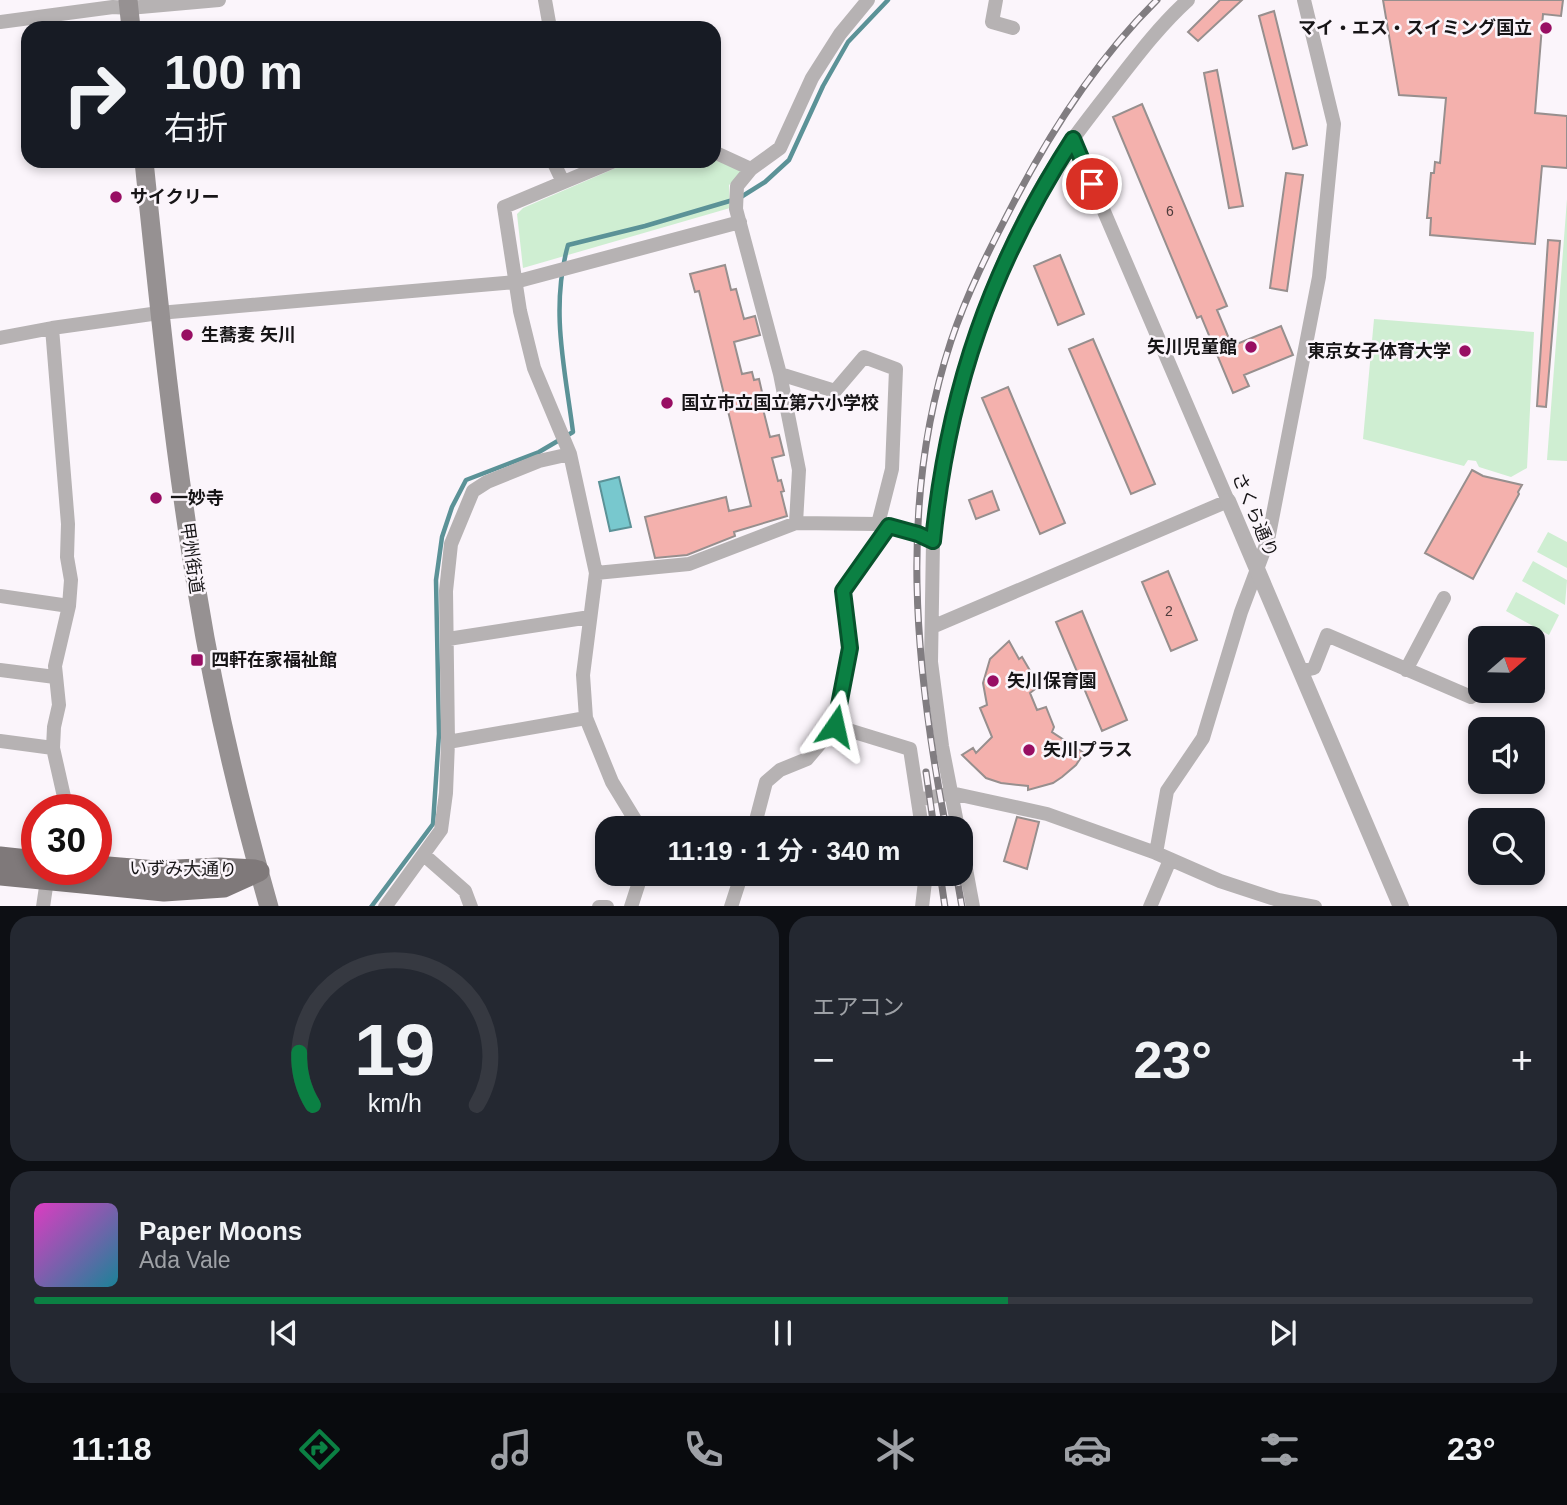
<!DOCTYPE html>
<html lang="ja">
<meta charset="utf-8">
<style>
:root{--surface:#171b24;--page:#242831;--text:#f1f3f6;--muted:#9ea1a6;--line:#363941;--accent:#0b8043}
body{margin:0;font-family:Arial,"Noto Sans JP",sans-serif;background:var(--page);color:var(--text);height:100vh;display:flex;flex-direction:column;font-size:26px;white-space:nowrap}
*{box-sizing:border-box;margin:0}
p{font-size:23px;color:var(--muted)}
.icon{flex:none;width:38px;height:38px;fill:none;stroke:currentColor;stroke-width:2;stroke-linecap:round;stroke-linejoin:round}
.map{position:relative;height:906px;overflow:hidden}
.drawer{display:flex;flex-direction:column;gap:10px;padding:10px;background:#0d0f14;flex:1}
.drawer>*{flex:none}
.banner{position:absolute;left:21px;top:21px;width:700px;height:147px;border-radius:21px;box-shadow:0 4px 10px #0003;background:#171b24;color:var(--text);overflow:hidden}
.needle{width:46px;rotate:70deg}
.tools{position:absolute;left:1468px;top:626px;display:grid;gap:14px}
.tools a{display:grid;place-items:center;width:77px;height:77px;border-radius:14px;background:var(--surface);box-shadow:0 4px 10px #0003;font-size:35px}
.speed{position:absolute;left:21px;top:794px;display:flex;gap:14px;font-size:35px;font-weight:700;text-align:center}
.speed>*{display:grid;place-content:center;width:91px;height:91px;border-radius:50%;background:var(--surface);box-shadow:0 4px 10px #0003;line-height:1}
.speed .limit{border:10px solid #d22;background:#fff;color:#111}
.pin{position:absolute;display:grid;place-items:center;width:60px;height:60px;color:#fff;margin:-30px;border:4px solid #fff;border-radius:50%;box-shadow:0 2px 7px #0007}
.me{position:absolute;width:77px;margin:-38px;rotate:11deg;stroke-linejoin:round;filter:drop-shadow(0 0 5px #0008)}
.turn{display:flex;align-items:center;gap:24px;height:147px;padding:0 28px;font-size:32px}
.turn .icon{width:91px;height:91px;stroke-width:2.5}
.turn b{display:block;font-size:49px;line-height:60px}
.big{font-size:52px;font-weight:600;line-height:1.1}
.drawer .card{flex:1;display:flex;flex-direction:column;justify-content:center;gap:10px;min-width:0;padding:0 24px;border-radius:21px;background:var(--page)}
.drawer .dial{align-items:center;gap:0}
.dial svg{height:182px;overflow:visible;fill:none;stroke:var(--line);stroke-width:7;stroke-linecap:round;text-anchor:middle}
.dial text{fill:var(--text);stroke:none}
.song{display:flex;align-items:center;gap:21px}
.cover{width:84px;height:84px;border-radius:10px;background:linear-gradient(135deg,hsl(310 70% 55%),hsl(190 70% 35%))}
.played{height:7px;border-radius:4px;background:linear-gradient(90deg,var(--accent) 65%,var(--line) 65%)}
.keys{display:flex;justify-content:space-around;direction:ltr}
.heat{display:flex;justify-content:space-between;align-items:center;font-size:38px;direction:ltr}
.drawer .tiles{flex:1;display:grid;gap:10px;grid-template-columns:1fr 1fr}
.card:last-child{grid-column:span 2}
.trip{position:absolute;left:595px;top:816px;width:378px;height:70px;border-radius:21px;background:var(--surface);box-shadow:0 4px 10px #0003;font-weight:600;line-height:70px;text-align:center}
.tab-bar{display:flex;height:112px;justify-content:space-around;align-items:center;background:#090b0e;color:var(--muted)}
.tab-bar .icon{width:49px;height:49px}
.tab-bar .selected{color:var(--accent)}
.tab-bar b{font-size:32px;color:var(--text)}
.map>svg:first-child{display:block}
</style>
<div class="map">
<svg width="1567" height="907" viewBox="0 0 1567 907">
<rect width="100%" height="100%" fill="#fbf5fb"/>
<!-- green -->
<path fill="#cfeed2" d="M714 159 744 171 729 185 730 208 523 268 517 214 523 208 632 161H714Z
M1567 199V461L1547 460Z
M1374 319 1534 332 1527 468 1511 477 1479 467 1476 461 1468 460 1464 466 1363 439Z
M1548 532 1567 542V568L1537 552Z
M1533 561 1567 580 1565 605 1522 581Z
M1516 592 1559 615 1549 635 1506 611Z"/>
<!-- water -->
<path fill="#78c8ce" stroke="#5b9297" stroke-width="2" d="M619 477 631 527 610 531 599 482Z"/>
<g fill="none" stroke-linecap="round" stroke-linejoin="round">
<!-- stream -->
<path stroke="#5b9297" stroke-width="4.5" d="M741 197 765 182 789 160 823 86 848 42 888 0
M371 907 433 824 439 734 436 580 442 537 452 507 466 480 539 452 573 432C565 369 550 309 568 245L645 226 733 200"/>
</g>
<!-- building -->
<path fill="#f4b1ad" stroke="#978f8e" stroke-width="2" d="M1220 0H1242L1198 41 1188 32Z
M1383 0H1563L1561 16 1543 14 1535 113 1567 116V168L1542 166 1535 244 1430 235 1431 218H1427L1431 173H1434L1435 162 1440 163 1446 98 1399 95Z
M1274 11 1307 145 1293 149 1259 16Z
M1217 70 1243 206 1229 208 1204 73Z
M1142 104 1227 306 1217 310 1232 346 1281 326 1293 355 1244 375 1249 386 1233 393 1201 316 1197 318 1113 117Z
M1286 173 1303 175 1287 291 1270 288Z
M1548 240 1560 241 1546 407 1537 406Z
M1060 255 1084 314 1058 325 1034 266Z
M725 265 731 290 736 289 744 319 755 316 760 335 734 342 742 374 752 372 754 380 759 379 762 392 759 393 770 437 779 435 784 455 772 458 778 481 781 480 784 491 781 492 787 516 734 532 735 536 687 555 655 558 645 517 726 497 729 511 751 506 699 291 695 292 690 274Z
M1093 339 1155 484 1131 494 1069 349Z
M1008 387 1065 523 1040 534 982 398Z
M1472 470 1483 476 1522 485 1518 492 1519 494 1473 579 1425 553Z
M992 491 999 510 976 519 969 500Z
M1168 571 1197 640 1171 651 1142 582Z
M1082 611 1127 720 1102 731 1056 622Z
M1009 641 1019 659 1022 657 1039 686 1030 693 1037 710 1046 707 1054 727 1052 732 1084 753 1076 765 1062 777 1053 783 1028 790V786L1001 783 986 778 962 755 973 748 976 753 992 737 980 708 987 705 983 683 990 659Z
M1017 817 1039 822 1027 869 1004 861Z"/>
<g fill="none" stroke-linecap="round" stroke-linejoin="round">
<!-- minor -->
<path stroke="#b6b2b3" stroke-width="14" d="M545 0 550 28
M996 0 992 22 1013 28
M0 22 113 7 129 8 219 0
M714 152 751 169 780 148 812 78 840 34 868 0
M553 161 563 182
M614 161 504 207 520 311 534 368 570 454 596 573 689 564 796 523
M751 169 737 186 736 209 780 374 799 470 796 523 878 524 892 469 896 369 864 357 835 391 780 374
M52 328 68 524 67 557 71 580 69 606 55 666 59 705 54 727 53 748 67 810
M0 338 52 328 159 313 515 282 740 222
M878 524 918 534 933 541C945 420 978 299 1038 193 1058 157 1083 125 1108 93 1133 61 1158 27 1188 0
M933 541 931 662 942 746 958 828
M596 573 583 675 586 718 612 782 640 828
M0 596 69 606
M932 627 1228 501 1073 139
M448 639 590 617
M0 670 55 677
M1406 670 1444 598
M1301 671 1314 668 1327 635 1471 697
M835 726 910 749 922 828
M0 741 53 748
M448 742 586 718
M918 800 951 793 1047 814 1156 853 1220 881 1278 900 1315 907
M754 828 766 782 780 770 807 759 835 726 850 648 843 591 889 526
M961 842 973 907
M1156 853 1167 791 1203 738 1241 612 1268 540 1319 277 1334 124 1304 0
M424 855 465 891 471 907
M43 907 47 880 54 870
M385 907 441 830 446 793 448 742 446 591 451 544 473 491 487 482 539 461 570 454
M599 907H607
M631 907 642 873
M731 907 742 873
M922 907 926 873
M1150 907 1170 860"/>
<!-- tertiary -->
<path stroke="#b6b2b3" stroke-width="16" d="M1228 501 1401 907"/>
<!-- secondary -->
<path stroke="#969192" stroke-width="19" d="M128 0 131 28
M144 161C159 307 174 453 198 597 215 702 240 805 269 907"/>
<!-- primary -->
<path stroke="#7f797a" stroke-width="21" d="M0 857 37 861
M96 866 156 871 219 868 255 870
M0 875 164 891 224 887 259 871"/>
<defs>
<path id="rail" d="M926 772 934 828
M946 828C915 666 898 501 951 341 967 293 990 248 1014 202 1052 129 1098 58 1157 0
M940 873 945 907
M956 873 962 907"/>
</defs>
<!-- rail casing -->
<use href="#rail" stroke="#817d81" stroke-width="7"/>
<!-- rail -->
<use href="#rail" stroke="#fbf5fb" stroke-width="4.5" stroke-dasharray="13" stroke-linecap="butt"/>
</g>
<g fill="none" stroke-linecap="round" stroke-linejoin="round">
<defs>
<path id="route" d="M835 726 850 648 843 591 889 526 918 534 933 541C948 390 991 266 1073 139L1092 184"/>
</defs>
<!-- route casing -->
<use href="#route" stroke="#07532c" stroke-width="18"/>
<!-- route -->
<use href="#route" stroke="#0b8043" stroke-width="12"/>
</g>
<!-- markers -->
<g fill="#980e63" stroke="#fbf5fb" stroke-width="2.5">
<circle cx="1546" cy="28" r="7"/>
<circle cx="116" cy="197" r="7"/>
<circle cx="187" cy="335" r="7"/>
<circle cx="1251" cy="347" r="7"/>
<circle cx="1465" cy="351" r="7"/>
<circle cx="667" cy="403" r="7"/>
<circle cx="156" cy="498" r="7"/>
<rect x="190" y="653" width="14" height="14" rx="3.5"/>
<circle cx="993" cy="681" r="7"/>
<circle cx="1029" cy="750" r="7"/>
</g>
<g text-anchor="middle" stroke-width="5" stroke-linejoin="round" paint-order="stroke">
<!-- number labels -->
<g font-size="14" fill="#4e3c3c">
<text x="1170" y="216">6</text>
<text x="1169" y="616">2</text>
</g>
<!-- poi labels -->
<g font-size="18" font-weight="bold" fill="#171517" stroke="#fbf5fb" text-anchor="start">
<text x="1532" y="34" text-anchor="end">マイ・エス・スイミング国立</text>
<text x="130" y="203">サイクリー</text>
<text x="201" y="341">生蕎麦 矢川</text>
<text x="1237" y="353" text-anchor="end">矢川児童館</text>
<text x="1451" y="357" text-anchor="end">東京女子体育大学</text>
<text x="681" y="409">国立市立国立第六小学校</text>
<text x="170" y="504">一妙寺</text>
<text x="211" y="666">四軒在家福祉館</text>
<text x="1007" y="687">矢川保育園</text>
<text x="1043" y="756">矢川プラス</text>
</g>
<!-- street labels -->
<g font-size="18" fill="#171517" stroke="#fbf5fb">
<text transform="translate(1255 515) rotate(67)" y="6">さくら通り</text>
<text transform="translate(192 558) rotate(82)" y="6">甲州街道</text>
<text transform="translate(183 869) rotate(1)" y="6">いずみ大通り</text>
</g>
</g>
</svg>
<div class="tools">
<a><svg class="needle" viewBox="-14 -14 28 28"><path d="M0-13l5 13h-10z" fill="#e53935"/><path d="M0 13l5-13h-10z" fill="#9ea1a6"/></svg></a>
<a><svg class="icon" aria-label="sound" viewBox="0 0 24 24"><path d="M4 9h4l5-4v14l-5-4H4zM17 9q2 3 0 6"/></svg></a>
<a><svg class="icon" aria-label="search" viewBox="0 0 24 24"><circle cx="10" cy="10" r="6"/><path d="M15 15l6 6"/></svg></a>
</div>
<div class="speed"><div class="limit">30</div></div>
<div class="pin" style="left:1092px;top:184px;background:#d93025"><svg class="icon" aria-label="arrive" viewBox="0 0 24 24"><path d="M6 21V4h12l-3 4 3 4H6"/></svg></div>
<svg class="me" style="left:835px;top:726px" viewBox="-20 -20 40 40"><path d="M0-17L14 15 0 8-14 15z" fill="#0b8043" stroke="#fff" stroke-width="4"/></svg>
<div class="trip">11:19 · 1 分 · 340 m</div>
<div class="banner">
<div class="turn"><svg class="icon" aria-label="right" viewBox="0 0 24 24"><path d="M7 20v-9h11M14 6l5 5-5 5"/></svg><div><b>100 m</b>右折</div></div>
</div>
</div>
<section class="drawer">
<div class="tiles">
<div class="card dial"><svg viewBox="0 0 100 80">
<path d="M14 69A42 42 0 1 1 86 69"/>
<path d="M14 69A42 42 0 0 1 8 46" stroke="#0b8043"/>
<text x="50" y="56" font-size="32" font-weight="700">19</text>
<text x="50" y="72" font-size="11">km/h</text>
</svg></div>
<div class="card"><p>エアコン</p>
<div class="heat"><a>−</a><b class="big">23°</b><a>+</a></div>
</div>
<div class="card">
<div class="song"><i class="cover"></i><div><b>Paper Moons</b><p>Ada Vale</p></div></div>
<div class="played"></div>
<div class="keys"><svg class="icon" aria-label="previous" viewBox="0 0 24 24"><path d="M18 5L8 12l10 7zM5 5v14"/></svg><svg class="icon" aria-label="pause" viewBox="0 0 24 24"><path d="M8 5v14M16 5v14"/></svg><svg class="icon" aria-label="next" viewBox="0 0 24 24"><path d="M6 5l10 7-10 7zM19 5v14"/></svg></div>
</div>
</div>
</section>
<nav class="tab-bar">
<b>11:18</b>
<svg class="icon selected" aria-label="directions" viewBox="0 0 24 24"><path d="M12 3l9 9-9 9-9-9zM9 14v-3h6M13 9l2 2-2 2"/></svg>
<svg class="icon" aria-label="music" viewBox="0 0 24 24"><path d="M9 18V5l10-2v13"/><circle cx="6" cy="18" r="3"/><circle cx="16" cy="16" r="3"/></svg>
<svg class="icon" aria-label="phone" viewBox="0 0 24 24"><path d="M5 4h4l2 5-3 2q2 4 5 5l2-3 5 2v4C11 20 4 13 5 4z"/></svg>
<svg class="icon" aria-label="climate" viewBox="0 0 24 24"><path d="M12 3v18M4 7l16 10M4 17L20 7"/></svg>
<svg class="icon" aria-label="car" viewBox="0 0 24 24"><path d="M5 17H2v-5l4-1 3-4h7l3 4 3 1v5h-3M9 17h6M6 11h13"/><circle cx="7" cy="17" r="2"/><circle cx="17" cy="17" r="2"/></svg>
<svg class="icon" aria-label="filters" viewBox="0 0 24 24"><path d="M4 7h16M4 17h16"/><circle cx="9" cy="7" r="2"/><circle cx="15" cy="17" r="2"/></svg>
<b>23°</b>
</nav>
